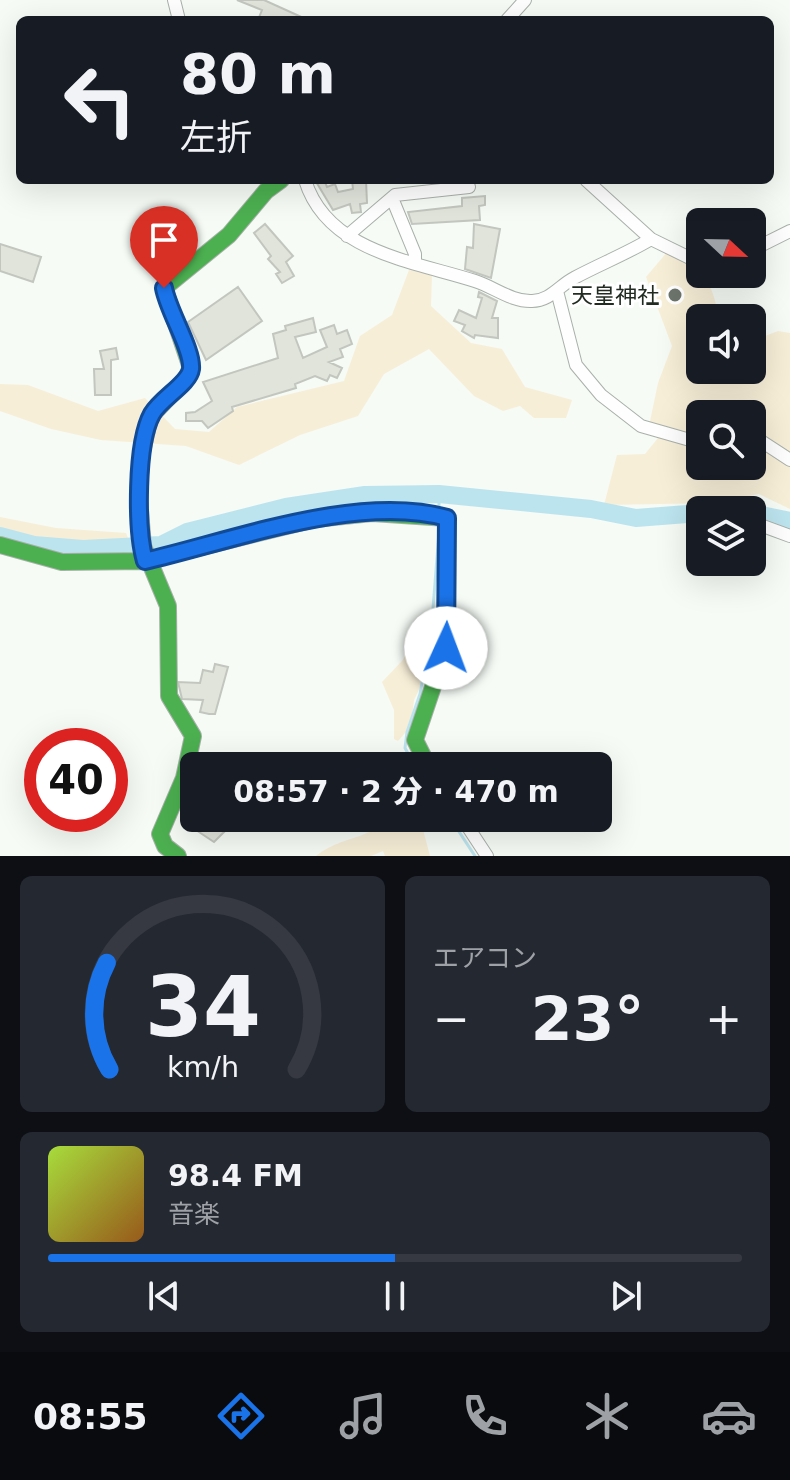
<!DOCTYPE html>
<html lang="ja">
<meta charset="utf-8">
<style>
:root{--surface:#171b24;--page:#242831;--text:#f1f3f6;--muted:#9ea1a6;--line:#363941;--accent:#1a73e8}
body{margin:0;font-family:"DejaVu Sans","Noto Sans JP",sans-serif;background:var(--page);color:var(--text);height:100vh;display:flex;flex-direction:column;font-size:30px;white-space:nowrap}
*{box-sizing:border-box;margin:0}
p{font-size:26px;color:var(--muted)}
.icon{flex:none;width:44px;height:44px;fill:none;stroke:currentColor;stroke-width:2;stroke-linecap:round;stroke-linejoin:round}
.map{position:relative;height:856px;overflow:hidden}
.drawer{display:flex;flex-direction:column;gap:20px;padding:20px;background:#0d0f14;flex:1}
.drawer>*{flex:none}
.top-card{position:absolute;left:16px;top:16px;width:758px;height:168px;border-radius:12px;box-shadow:0 8px 32px #0002;background:#171b24;color:var(--text);overflow:hidden}
.needle{width:52px;rotate:112deg}
.buttons{position:absolute;left:686px;top:208px;display:grid;gap:16px}
.buttons a{display:grid;place-items:center;width:80px;height:80px;border-radius:12px;background:var(--surface);box-shadow:0 8px 32px #0002;font-size:40px}
.speed{position:absolute;left:24px;top:728px;display:flex;gap:16px;font-size:40px;font-weight:700;text-align:center}
.speed>*{display:grid;place-content:center;width:104px;height:104px;border-radius:50%;background:var(--surface);box-shadow:0 8px 32px #0002;line-height:1}
.speed .limit{border:12px solid #d22;background:#fff;color:#111}
.pin{position:absolute;display:grid;place-items:center;width:68px;height:68px;color:#fff;margin:-82px -34px;border-radius:50% 50% 50% 0;rotate:-45deg;box-shadow:0 0 8px #0007}
.pin .icon{rotate:45deg}
.me{position:absolute;width:88px;margin:-44px;rotate:2deg;stroke-linejoin:round;filter:drop-shadow(0 0 6px #0008)}
.turn{display:flex;align-items:center;gap:28px;height:168px;padding:0 32px;font-size:36px}
.turn .icon{width:104px;height:104px;stroke-width:2.5}
.turn b{display:block;font-size:56px;line-height:68px}
.big{font-size:60px;font-weight:800;line-height:1.1}
.drawer .widget{flex:1;display:flex;flex-direction:column;justify-content:center;gap:12px;min-width:0;padding:0 28px;border-radius:12px;background:var(--page)}
.drawer .dial{align-items:center;gap:0}
.dial svg{height:208px;overflow:visible;fill:none;stroke:var(--line);stroke-width:7;stroke-linecap:round;text-anchor:middle}
.dial text{fill:var(--text);stroke:none}
.song{display:flex;align-items:center;gap:24px}
.cover{width:96px;height:96px;border-radius:12px;background:linear-gradient(135deg,hsl(80 70% 55%),hsl(30 70% 35%))}
.played{height:8px;border-radius:4px;background:linear-gradient(90deg,var(--accent) 50%,var(--line) 50%)}
.keys{display:flex;justify-content:space-around;direction:ltr}
.heat{display:flex;justify-content:space-between;align-items:center;font-size:44px;direction:ltr}
.drawer .tiles{flex:1;display:grid;gap:20px;grid-template-columns:1fr 1fr}
.widget:last-child{grid-column:span 2}
.trip{position:absolute;left:180px;top:752px;width:432px;height:80px;border-radius:12px;background:var(--surface);box-shadow:0 8px 32px #0002;font-weight:800;line-height:80px;text-align:center}
.tab-bar{display:flex;height:128px;justify-content:space-around;align-items:center;background:#090b0e;color:var(--muted)}
.tab-bar .icon{width:56px;height:56px}
.tab-bar .selected{color:var(--accent)}
.tab-bar b{font-size:36px;color:var(--text)}
.map>svg:first-child{display:block}
</style>
<div class="map">
<svg width="790" height="856" viewBox="0 0 790 856">
<rect width="100%" height="100%" fill="#f6fbf6"/>
<!-- green -->
<path fill="#f7eed7" fill-rule="evenodd" d="M668 251C683 260 703 272 711 289 716 300 715 308 723 318H700V370H752V335L760 338 778 331 790 333V509L759 494 715 503 604 505 617 455 645 454 658 438 648 431 658 383 672 346 646 277ZM700 414H752V466H700Z
M409 270 432 274 431 306 471 343 502 349 525 387 572 400 566 418H534L520 406 503 411 474 396 429 349 384 374 358 416 300 435 239 465 186 446 101 440 51 429 0 411V384L28 385 98 411 145 398 175 429 209 432 237 407 344 381 360 336 392 315Z
M0 517 56 528 126 533 134 553 60 554 0 541Z
M427 640 434 643 425 677 414 700 411 726 398 741 394 739V710L382 682 402 661 411 646Z
M396 818 421 822 430 856H385L383 851 371 856H316C333 842 349 841 367 833 377 829 385 822 396 818Z"/>
<g fill="none" stroke-linecap="round" stroke-linejoin="round">
<!-- stream -->
<path stroke="#bce4ee" stroke-width="3" d="M439 508V494
M415 766 405 748 407 732 420 694 431 634 439 532
M450 818 475 856"/>
<!-- river -->
<path stroke="#bce4ee" stroke-width="18" d="M752 513 790 521
M0 536 34 545 83 549 161 545 187 532 286 507 365 495 439 494 591 509 636 518 700 513"/>
</g>
<!-- building -->
<path fill="#e0e4db" stroke="#c2c6be" stroke-width="2" d="M237 0H264L308 20H258L262 10Z
M315 180H330L325 182 327 187 335 184 338 192 353 189 352 180H366L367 203 360 204 361 212 352 213 350 204 333 210Z
M485 196V205L479 206 480 220 412 224 408 212 462 206V198Z
M265 224 293 256 286 262 294 276 282 283 276 274 280 272 268 259 271 256 254 233Z
M474 224 500 229 491 278 465 269 467 247 473 248Z
M0 244 41 257 33 282 0 271Z
M238 287 262 321 206 360 188 322Z
M479 292 497 301 492 318H498V338L475 335 474 338 462 331 465 325 454 321 459 310 476 318 482 298 478 297Z
M313 318 316 332 295 337 303 358 327 347 320 330 334 325 337 334 347 330 352 344 340 349 343 357 329 362 342 368 337 378 330 375 327 381 315 376 295 384 296 388 232 407 233 411 208 428 202 421H186V413L195 412 212 401 203 382 278 358 273 334 286 330 285 326Z
M116 348 118 359 111 360V395H95L94 369H104L100 351Z
M215 664 228 667 215 714H209L200 712 203 700 182 699 178 682 200 683 203 670 213 672Z
M196 818H227L220 829 224 832 214 842 190 826Z"/>
<g fill="none" stroke-linecap="round" stroke-linejoin="round">
<defs>
<path id="street" d="M174 0 179 20
M507 20 525 0
M305 180C327 252 413 261 475 281 494 287 512 302 532 301 550 301 560 285 574 278 600 264 626 254 651 239
M586 180 651 239 700 263
M392 198 415 254V263
M347 236 395 195 469 187
M752 250 790 231
M557 291 576 365 601 395 641 426 690 440 700 435
M752 435 790 460
M752 522 790 536
M462 818 487 856"/>
<path id="fast" d="M0 545 62 562 145 561 315 519 372 513 447 518 446 648 415 740 428 766
M178 856 165 846 160 834 184 778 193 736 169 696 168 606 143 546 139 499 141 456 150 417 185 380 191 368 164 288 229 235 266 191 281 180"/>
</defs>
<!-- street casing -->
<use href="#street" stroke="#a9b0aa" stroke-width="14"/>
<!-- fast casing -->
<use href="#fast" stroke="#a9b0aa" stroke-width="18"/>
<!-- street -->
<use href="#street" stroke="#fefefe" stroke-width="12"/>
<!-- fast -->
<use href="#fast" stroke="#4caf50" stroke-width="16"/>
</g>
<g fill="none" stroke-linecap="round" stroke-linejoin="round">
<defs>
<path id="route" d="M164 288C168 311 193 350 191 369 189 384 161 398 152 414 136 443 136 529 145 561 232 541 358 493 447 518L446 648"/>
</defs>
<!-- route casing -->
<use href="#route" stroke="#114b97" stroke-width="20"/>
<!-- route -->
<use href="#route" stroke="#1a73e8" stroke-width="14"/>
</g>
<!-- markers -->
<circle fill="#6c746c" stroke="#fff" stroke-width="3" cx="675" cy="295" r="8"/>
<g text-anchor="middle" stroke-width="6" stroke-linejoin="round" paint-order="stroke">
<!-- poi labels -->
<g font-size="22" fill="#212b22" stroke="#fff" text-anchor="end">
<text x="659" y="303">天皇神社</text>
</g>
</g>
</svg>
<div class="buttons">
<a><svg class="needle" viewBox="-14 -14 28 28"><path d="M0-13l5 13h-10z" fill="#e53935"/><path d="M0 13l5-13h-10z" fill="#9ea1a6"/></svg></a>
<a><svg class="icon" aria-label="sound" viewBox="0 0 24 24"><path d="M4 9h4l5-4v14l-5-4H4zM17 9q2 3 0 6"/></svg></a>
<a><svg class="icon" aria-label="search" viewBox="0 0 24 24"><circle cx="10" cy="10" r="6"/><path d="M15 15l6 6"/></svg></a>
<a><svg class="icon" aria-label="layers" viewBox="0 0 24 24"><path d="M12 4l9 5-9 5-9-5zM3 14l9 5 9-5"/></svg></a>
</div>
<div class="speed"><div class="limit">40</div></div>
<div class="pin" style="left:164px;top:288px;background:#d93025"><svg class="icon" aria-label="arrive" viewBox="0 0 24 24"><path d="M6 21V4h12l-3 4 3 4H6"/></svg></div>
<svg class="me" style="left:446px;top:648px" viewBox="-20 -20 40 40"><circle r="19" fill="#fff"/><path d="M0-13L10 11 0 6-10 11z" fill="#1a73e8"/></svg>
<div class="trip">08:57 · 2 分 · 470 m</div>
<div class="top-card">
<div class="turn"><svg class="icon" aria-label="left" viewBox="0 0 24 24"><path d="M17 20v-9H6M10 6l-5 5 5 5"/></svg><div><b>80 m</b>左折</div></div>
</div>
</div>
<section class="drawer">
<div class="tiles">
<div class="widget dial"><svg viewBox="0 0 100 80">
<path d="M14 69A42 42 0 1 1 86 69"/>
<path d="M14 69A42 42 0 0 1 13 28" stroke="#1a73e8"/>
<text x="50" y="56" font-size="32" font-weight="700">34</text>
<text x="50" y="72" font-size="11">km/h</text>
</svg></div>
<div class="widget"><p>エアコン</p>
<div class="heat"><a>−</a><b class="big">23°</b><a>+</a></div>
</div>
<div class="widget">
<div class="song"><i class="cover"></i><div><b>98.4 FM</b><p>音楽</p></div></div>
<div class="played"></div>
<div class="keys"><svg class="icon" aria-label="previous" viewBox="0 0 24 24"><path d="M18 5L8 12l10 7zM5 5v14"/></svg><svg class="icon" aria-label="pause" viewBox="0 0 24 24"><path d="M8 5v14M16 5v14"/></svg><svg class="icon" aria-label="next" viewBox="0 0 24 24"><path d="M6 5l10 7-10 7zM19 5v14"/></svg></div>
</div>
</div>
</section>
<nav class="tab-bar">
<b>08:55</b>
<svg class="icon selected" aria-label="directions" viewBox="0 0 24 24"><path d="M12 3l9 9-9 9-9-9zM9 14v-3h6M13 9l2 2-2 2"/></svg>
<svg class="icon" aria-label="music" viewBox="0 0 24 24"><path d="M9 18V5l10-2v13"/><circle cx="6" cy="18" r="3"/><circle cx="16" cy="16" r="3"/></svg>
<svg class="icon" aria-label="phone" viewBox="0 0 24 24"><path d="M5 4h4l2 5-3 2q2 4 5 5l2-3 5 2v4C11 20 4 13 5 4z"/></svg>
<svg class="icon" aria-label="climate" viewBox="0 0 24 24"><path d="M12 3v18M4 7l16 10M4 17L20 7"/></svg>
<svg class="icon" aria-label="car" viewBox="0 0 24 24"><path d="M5 17H2v-5l4-1 3-4h7l3 4 3 1v5h-3M9 17h6M6 11h13"/><circle cx="7" cy="17" r="2"/><circle cx="17" cy="17" r="2"/></svg>
</nav>
